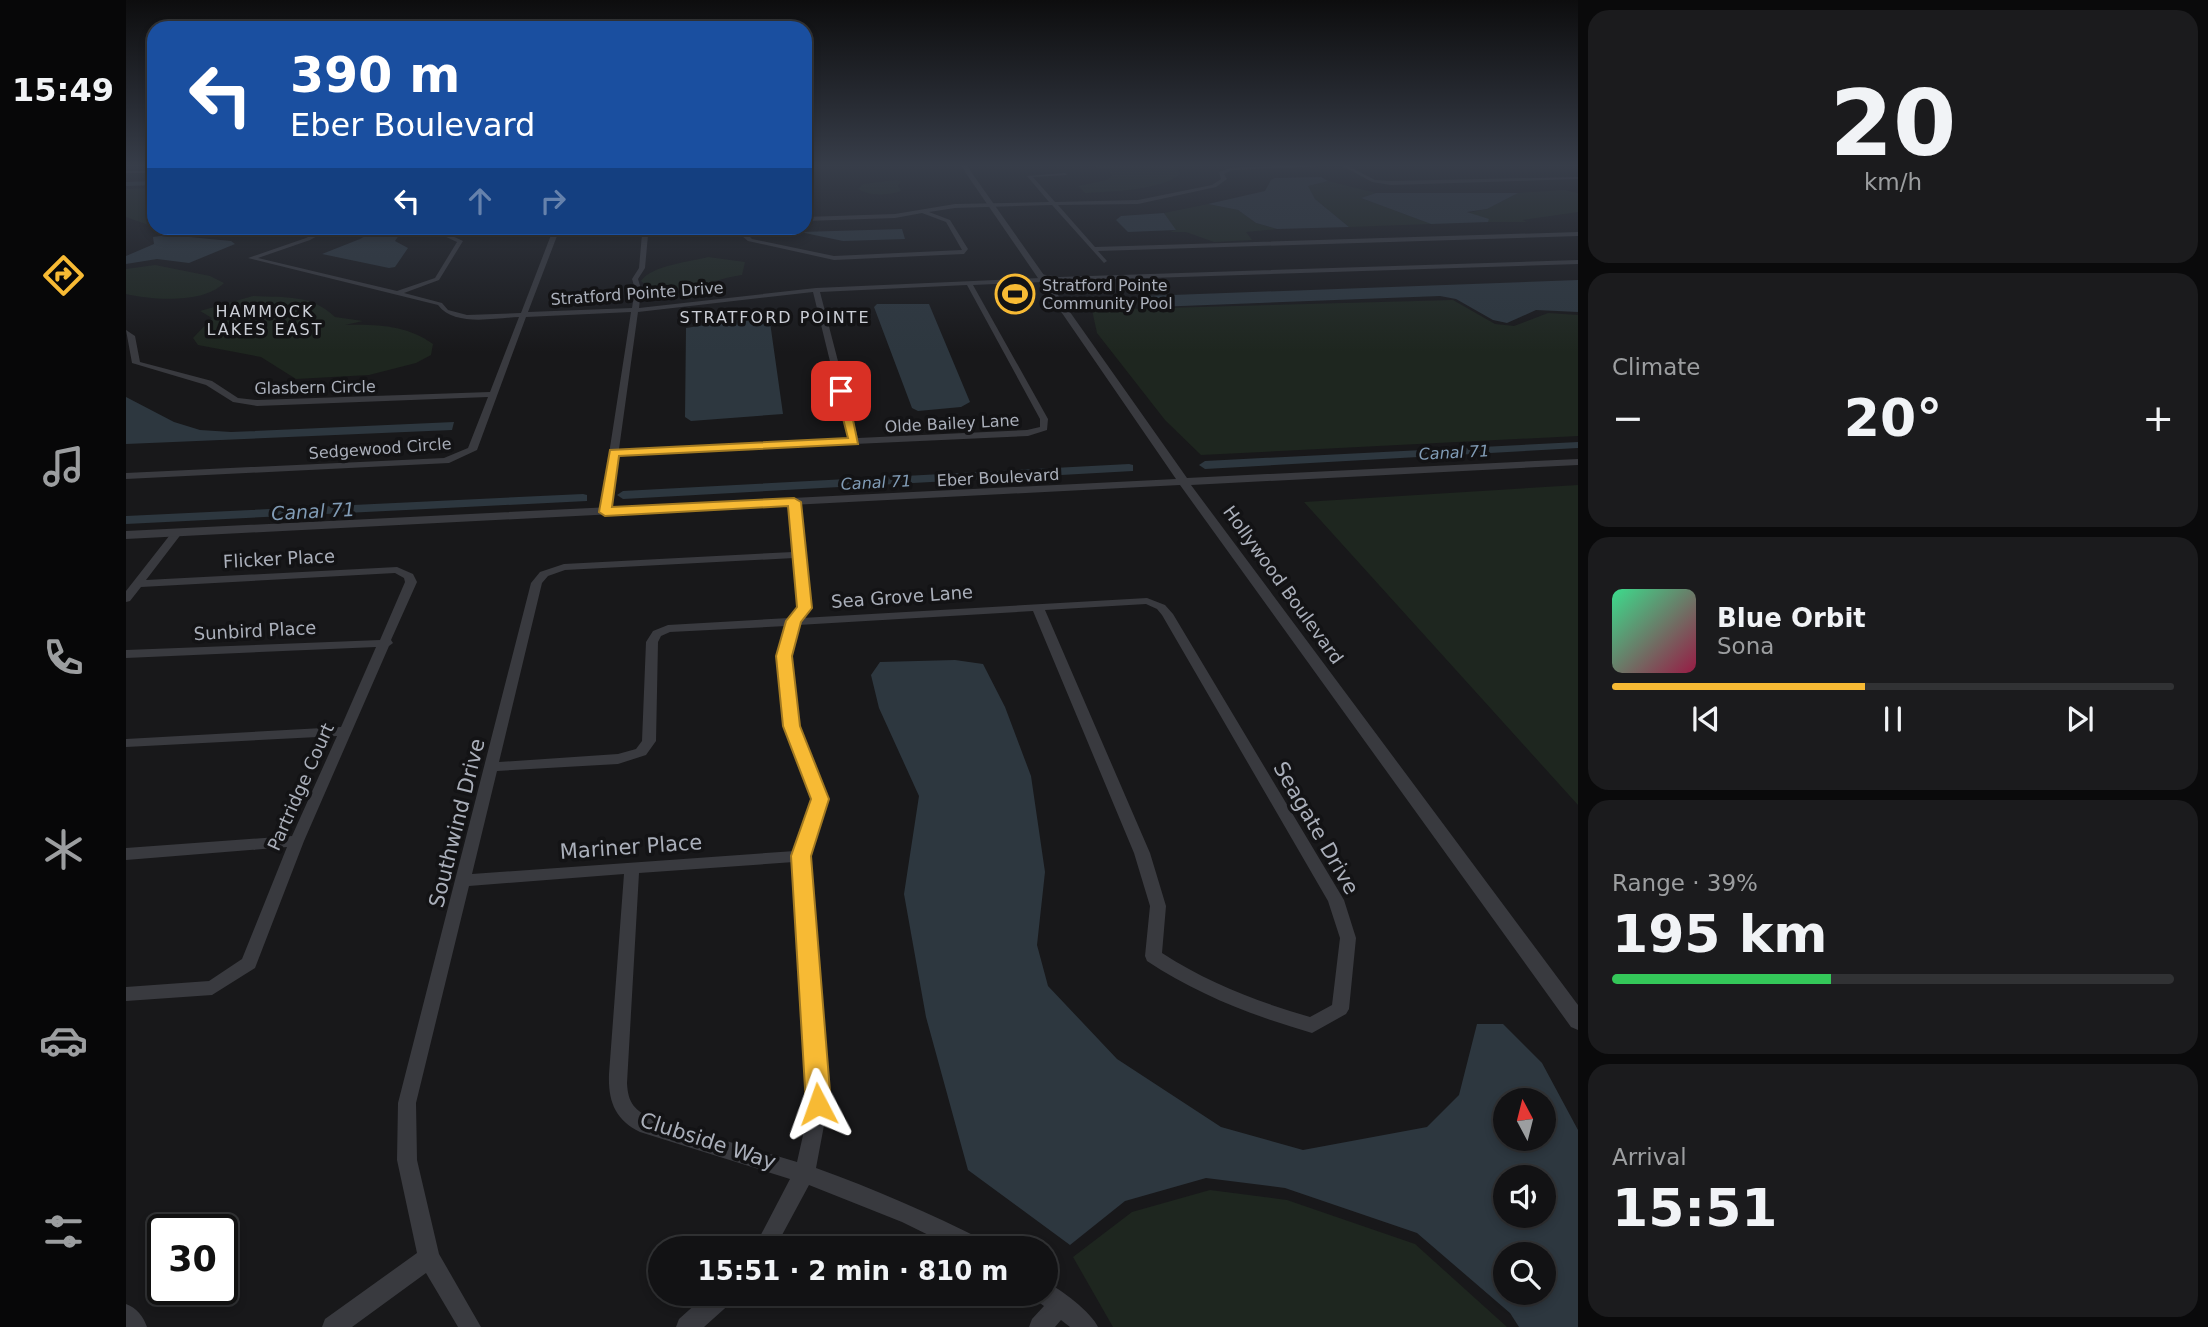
<!DOCTYPE html>
<meta charset="utf-8">
<style>
:root{--surface:#121214;--page:#1b1b1d;--text:#f1f3f6;--muted:#9c9ea0;--line:#313234;--accent:#f7ba34}
body{margin:0;font-family:"DejaVu Sans",sans-serif;background:var(--page);color:var(--text);height:100vh;display:flex;flex-direction:column;font-size:26px;white-space:nowrap}
*{box-sizing:border-box;margin:0}
p{font-size:23px;color:var(--muted)}
.icon{flex:none;width:38px;height:38px;fill:none;stroke:currentColor;stroke-width:2;stroke-linecap:round;stroke-linejoin:round}
.map{position:relative;flex:1;overflow:hidden}
.sheet{display:flex;flex-direction:column;gap:10px;padding:10px;background:#0a0a0b;width:630px}
.sheet>*{flex:none}
.hud{position:absolute;left:21px;top:21px;width:665px;height:214px;border-radius:21px;box-shadow:0 4px 10px #0003,0 0 0 2px var(--line);background:#1a4fa0;color:#fff;overflow:hidden}
.needle{width:46px;rotate:353deg}
.buttons{position:absolute;left:1367px;top:1088px;display:grid;gap:14px}
.buttons a{display:grid;place-items:center;width:63px;height:63px;border-radius:50%;background:var(--surface);box-shadow:0 4px 10px #0003,0 0 0 2px var(--line);font-size:35px}
.speed{position:absolute;left:21px;top:1214px;display:flex;gap:14px;font-size:35px;font-weight:700;text-align:center}
.speed>*{display:grid;place-content:center;width:91px;height:91px;border-radius:50%;background:var(--surface);box-shadow:0 4px 10px #0003,0 0 0 2px var(--line);line-height:1}
.speed .limit{border:4px solid #111;border-radius:10px;background:#fff;color:#111}
.pin{position:absolute;display:grid;place-items:center;width:60px;height:60px;color:#fff;margin:-30px;border-radius:14px;box-shadow:0 4px 10px #0006}
.me{position:absolute;width:77px;margin:-38px;rotate:356deg;stroke-linejoin:round;filter:drop-shadow(0 0 5px #0008)}
.turn{display:flex;align-items:center;gap:24px;height:147px;padding:0 28px;font-size:32px}
.turn .icon{width:91px;height:91px;stroke-width:2.5}
.turn b{display:block;font-size:49px;line-height:60px}
.lanes{display:flex;align-items:center;height:66px;padding:0 28px;background:#0003;justify-content:center;gap:35px;direction:ltr}
.lanes .off{opacity:.35}
.big{font-size:52px;font-weight:600;line-height:1.1}
.sheet .widget{flex:1;display:flex;flex-direction:column;justify-content:center;gap:10px;min-width:0;padding:0 24px;border-radius:21px;background:var(--page)}
.sheet .dial{align-items:center;gap:0}
.dial b{font-size:91px;line-height:1}
.song{display:flex;align-items:center;gap:21px}
.cover{width:84px;height:84px;border-radius:10px;background:linear-gradient(135deg,hsl(150 70% 55%),hsl(340 70% 35%))}
.played{height:7px;border-radius:4px;background:linear-gradient(90deg,var(--accent) 45%,var(--line) 45%)}
.keys{display:flex;justify-content:space-around;direction:ltr}
.heat{display:flex;justify-content:space-between;align-items:center;font-size:38px;direction:ltr}
.charge{height:10px;border-radius:5px;background:linear-gradient(90deg,#34c759 39%,var(--line) 0)}
.trip{position:absolute;left:522px;top:1236px;width:410px;height:70px;border-radius:35px;background:var(--surface);box-shadow:0 4px 10px #0003,0 0 0 2px var(--line);font-weight:600;line-height:70px;text-align:center}
main{display:flex;flex:1;min-height:0}
.menu{display:flex;flex-direction:column;width:126px;justify-content:space-around;align-items:center;background:#070708;color:var(--muted)}
.menu .icon{width:49px;height:49px}
.menu .current{color:var(--accent)}
.menu b{font-size:32px;color:var(--text)}
.map>svg:first-child{display:block}
</style>
<main>
<nav class="menu">
<b>15:49</b>
<svg class="icon current" aria-label="directions" viewBox="0 0 24 24"><path d="M12 3l9 9-9 9-9-9zM9 14v-3h6M13 9l2 2-2 2"/></svg>
<svg class="icon" aria-label="music" viewBox="0 0 24 24"><path d="M9 18V5l10-2v13"/><circle cx="6" cy="18" r="3"/><circle cx="16" cy="16" r="3"/></svg>
<svg class="icon" aria-label="phone" viewBox="0 0 24 24"><path d="M5 4h4l2 5-3 2q2 4 5 5l2-3 5 2v4C11 20 4 13 5 4z"/></svg>
<svg class="icon" aria-label="climate" viewBox="0 0 24 24"><path d="M12 3v18M4 7l16 10M4 17L20 7"/></svg>
<svg class="icon" aria-label="car" viewBox="0 0 24 24"><path d="M5 17H2v-5l4-1 3-4h7l3 4 3 1v5h-3M9 17h6M6 11h13"/><circle cx="7" cy="17" r="2"/><circle cx="17" cy="17" r="2"/></svg>
<svg class="icon" aria-label="filters" viewBox="0 0 24 24"><path d="M4 7h16M4 17h16"/><circle cx="9" cy="7" r="2"/><circle cx="15" cy="17" r="2"/></svg>
</nav>
<div class="map">
<svg width="1452" height="1327" viewBox="0 0 1452 1327">
<rect width="100%" height="100%" fill="#18181a"/>
<!-- green -->
<path fill="#1e261f" d="M966 166H1050L1054 174C1038 190 982 192 959 193L952 186 981 180 986 176 983 170Z
M769 180 775 181 772 186 775 191C762 196 744 196 732 189L737 184Z
M1202 181 1250 193 1235 198 1305 224 1223 227 1189 199 1182 186Z
M28 188V227L0 217V189Z
M1438 190 1452 193V212L1396 220 1401 222H1362L1341 213 1361 209 1392 193Z
M1082 204 1112 210 1130 223 1151 229 1120 232 1126 240 1088 242 1060 232H1044L1049 230 1038 213Z
M28 228H145L114 237 34 231Z
M582 257 619 262 616 275C591 278 535 301 515 281 526 265 564 262 582 257Z
M29 265 84 276 98 283C77 304 26 300 0 294V269Z
M127 296C159 298 185 294 209 317L237 321 219 325C249 324 281 325 307 344L305 355 290 363 243 375 170 379 135 357 72 345 67 338 86 318 74 311Z
M1327 300 1369 324 1388 326 1422 313 1452 315V436L1075 455 1039 420 971 333 966 310Z
M1452 485V805L1178 502Z
M1084 1190 1161 1200 1289 1244 1381 1327H987L947 1257 1006 1212Z"/>
<!-- water -->
<path fill="#2d373f" fill-rule="evenodd" d="M1195 177 1202 181 1182 186 1189 199 1223 227 1151 229 1130 223 1112 210 1082 204 1139 191 1145 180 1149 178Z
M1250 193H1392L1361 209 1341 212 1363 219 1362 222 1305 224 1235 198Z
M1038 213 1050 230 1002 232 990 220 995 216Z
M253 228H278L269 241 282 248 269 267 263 268 196 254 234 239Z
M776 229 779 239 717 241 674 232Z
M42 235 105 241 109 244 63 263 31 259 0 264V256L28 244 27 237Z
M1452 280V312L1410 310 1381 323 1367 320 1330 299 1314 296 1030 307 1018 302V296L1046 295Z
M751 304H803L844 402 835 407 792 411 786 408 748 307Z
M643 315 657 414 565 421 559 417 560 328Z
M0 397 48 422 74 430 105 432 328 422 326 430 0 444Z
M829 660 857 664 879 707 905 776 919 872 911 945 922 986 991 1059 1095 1127 1177 1150 1301 1127 1333 1095 1351 1024H1377L1416 1063 1452 1130V1327H1393L1384 1313 1291 1233 1159 1188 1080 1178 999 1201 944 1245 842 1170 800 1017 778 894 793 796 753 708 745 675 754 662ZM1379 1101H1418V1139H1379ZM1379 1178H1418V1216H1379ZM1379 1255H1418V1293H1379Z"/>
<g fill="none" stroke-linecap="round" stroke-linejoin="round">
<!-- canal -->
<path fill="#2d373f" fill-rule="evenodd" d="M679 166H686L679 168Z
M28 181V185L0 186V182Z
M1452 442V448L1079 469 1073 465 1079 461Z
M1003 464 1007 465V471L497 499 491 495 497 491Z
M457 494 461 495V501L0 524V516Z"/>
<!-- minor -->
<path fill="#393a3f" fill-rule="evenodd" d="M1156 166H1199L1106 170 1098 174 1101 179 1090 187 1012 204 932 205 969 247 1452 232V236L972 251 981 261 978 263 926 205 829 208 803 212 824 220 842 249 838 254 708 260 622 241 616 236V228H622V235L626 239 708 256 836 250 820 222 796 213 769 218 679 221V217L769 214 829 204 923 202 901 176 939 173 941 175 907 177 929 202 1012 200 1086 185 1095 179 1093 172 1105 168Z
M1217 166H1222L1249 180 1265 181 1452 177V179L1265 185 1246 182Z
M0 171H28V173H0Z
M679 178 686 180 679 182Z
M200 228H206L184 240 132 258 271 291 309 278 331 242 316 235 321 228H327L322 234 337 241 313 280 278 293 316 303 322 310 341 315 395 313 425 235 439 228H446L431 236 402 312 506 308 509 289 506 279 513 268 516 234 526 228H532L522 235 519 268 512 279 515 289 513 308 690 288 915 278 911 276 914 274 933 277 1452 260V264L933 281 919 279 917 282 847 285 922 419 921 430 902 436 492 455 484 512 479 515 474 512 505 312 400 317 351 450 323 463 0 479V473L318 458 342 448 362 397 131 406 107 402 80 385 6 363 0 330 9 336 14 362 86 381 112 398 131 400 364 392 393 317C369 318 328 327 312 305L122 258 180 238ZM841 285 914 419V427L901 430 732 438 694 292ZM687 292 723 439 493 449 512 312Z
M668 499 673 502 684 608 676 618 1021 598 1039 605 1047 614 1218 900 1230 938 1223 1009 1220 1014 1186 1033C1128 1016 1072 995 1021 961L1019 956 1024 906 1008 853 907 611 672 625 664 656 673 726 701 799 683 856 702 1104 690 1168C748 1189 804 1213 859 1241L862 1248H829L776 1222 683 1185 649 1248H628L664 1179 514 1132C489 1120 482 1101 483 1074L498 874 343 886 290 1103 291 1160 313 1254 355 1327H332L300 1273 226 1327H196L199 1319 291 1253 271 1160 272 1103 405 583 414 572 438 564 667 552 663 502ZM668 558 672 608 663 618 542 625 527 631 520 642 516 741 510 749 492 754 373 762 416 583 422 576 439 570ZM1020 604 1031 609 1036 615 1202 901 1214 938 1206 1005 1184 1017C1132 1002 1082 983 1036 953L1040 906 1024 853 919 610ZM660 626 652 656 659 726 687 799 669 851 346 874 371 771 492 764 520 755 530 741 532 642 535 636 544 632ZM668 862 684 1104 671 1162 527 1119C508 1110 502 1103 501 1083L513 873Z
M51 530 56 533 20 580 271 567 287 574 291 582 265 640 267 643 263 646 178 841 129 968 86 995 0 1001V987L83 981 116 959 161 847 0 860V848L166 836 211 736 0 747V739L215 727 250 647 0 658V650L254 640 279 582 278 578 269 573 15 587 4 601 0 602V591L47 531Z
M919 1282C934 1288 966 1313 972 1327H944L935 1320 929 1327H903L906 1319 918 1306 911 1301 908 1293H919Z
M582 1293H610L607 1301 578 1327H550L553 1319Z
M0 1304C11 1308 17 1316 21 1327H0Z"/>
<!-- tertiary -->
<path fill="#393a3f" fill-rule="evenodd" d="M835 166H841L1061 478 1452 459V465L1065 485 1452 1005V1030L1445 1027 1054 485 0 539V531L1050 479Z"/>
</g>
<!-- sky -->
<linearGradient id="sky" x2="0" y2="1"><stop stop-color="#0d0d0e"/><stop offset="0.47" stop-color="#373d49"/><stop offset="1" stop-color="#373d49" stop-opacity="0"/></linearGradient>
<rect width="1452" height="352" fill="url(#sky)"/>
<!-- route -->
<path fill="#f7ba34" stroke="#a17922" stroke-width="2" d="M715 388 721 391 732 444 493 456 486 507 668 498 675 502 686 608 675 622 666 656 674 726 703 799 685 856 705 1104 701 1112 692 1115 684 1112 680 1104 665 856 685 799 657 726 650 656 660 621 671 607 662 506 479 516 473 512 484 450 722 438 710 391Z"/>
<!-- icons -->
<defs>
<symbol id="stadium-ring" viewBox="-11 -11 22 22"><circle r="9.5" fill="#131315" stroke="#f7ba34" stroke-width="1.5"/><path d="M0-5a6.5 5 0 1 0 0 10a6.5 5 0 1 0 0-10ZM-3.5-1.8h7v3.6h-7Z" fill="#f7ba34"/></symbol>
</defs>
<g fill-rule="evenodd">
<use href="#stadium-ring" x="867" y="272" width="44" height="44"/>
</g>
<g text-anchor="middle" stroke-width="7" stroke-linejoin="round" paint-order="stroke">
<!-- far-poi labels -->
<g font-size="16" fill="#aaafba" stroke="#131315" text-anchor="start">
<text x="916" y="291">Stratford Pointe<tspan x="916" dy="18">Community Pool</tspan></text>
</g>
<!-- far-street labels -->
<g font-size="16" fill="#aaafba" stroke="#131315">
<text transform="translate(511 293) rotate(-4)" y="6">Stratford Pointe Drive</text>
<text transform="translate(189 387) rotate(-1)" y="6">Glasbern Circle</text>
<text transform="translate(826 423) rotate(-3)" y="6">Olde Bailey Lane</text>
<text transform="translate(254 448) rotate(-4)" y="6">Sedgewood Circle</text>
<text transform="translate(872 477) rotate(-3)" y="6">Eber Boulevard</text>
</g>
<!-- far-neighbourhood labels -->
<g font-size="16" letter-spacing="2" fill="#cbced6" stroke="#131315">
<text x="139" y="317">HAMMOCK<tspan x="139" dy="18">LAKES EAST</tspan></text>
<text x="649" y="323">STRATFORD POINTE</text>
</g>
<!-- far-water labels -->
<g font-size="16" font-style="italic" fill="#819cb6" stroke="#131315">
<text transform="translate(1328 452) rotate(-3)" y="6">Canal 71</text>
<text transform="translate(750 482) rotate(-3)" y="6">Canal 71</text>
</g>
<!-- street labels -->
<g font-size="18" fill="#aaafba" stroke="#131315">
<text transform="translate(153 559) rotate(-3)" y="6">Flicker Place</text>
<text transform="translate(1157 585) rotate(54)" y="6">Hollywood Boulevard</text>
<text transform="translate(776 597) rotate(-4)" y="6">Sea Grove Lane</text>
<text transform="translate(129 631) rotate(-3)" y="6">Sunbird Place</text>
<text transform="translate(175 787) rotate(-66)" y="6">Partridge Court</text>
</g>
<!-- water labels -->
<g font-size="19" font-style="italic" fill="#819cb6" stroke="#131315">
<text transform="translate(187 511) rotate(-3)" y="7">Canal 71</text>
</g>
<!-- near-street labels -->
<g font-size="21" fill="#aaafba" stroke="#131315">
<text transform="translate(331 823) rotate(-76)" y="7">Southwind Drive</text>
<text transform="translate(1190 828) rotate(60)" y="7">Seagate Drive</text>
<text transform="translate(505 847) rotate(-4)" y="7">Mariner Place</text>
<text transform="translate(582 1141) rotate(18)" y="7">Clubside Way</text>
</g>
</g>
</svg>
<div class="buttons">
<a><svg class="needle" viewBox="-14 -14 28 28"><path d="M0-13l5 13h-10z" fill="#e53935"/><path d="M0 13l5-13h-10z" fill="#9c9ea0"/></svg></a>
<a><svg class="icon" aria-label="sound" viewBox="0 0 24 24"><path d="M4 9h4l5-4v14l-5-4H4zM17 9q2 3 0 6"/></svg></a>
<a><svg class="icon" aria-label="search" viewBox="0 0 24 24"><circle cx="10" cy="10" r="6"/><path d="M15 15l6 6"/></svg></a>
</div>
<div class="speed"><div class="limit">30</div></div>
<div class="pin" style="left:715px;top:391px;background:#d93025"><svg class="icon" aria-label="arrive" viewBox="0 0 24 24"><path d="M6 21V4h12l-3 4 3 4H6"/></svg></div>
<svg class="me" style="left:692px;top:1104px" viewBox="-20 -20 40 40"><path d="M0-17L14 15 0 8-14 15z" fill="#f7ba34" stroke="#fff" stroke-width="4"/></svg>
<div class="trip">15:51 · 2 min · 810 m</div>
<div class="hud">
<div class="turn"><svg class="icon" aria-label="left" viewBox="0 0 24 24"><path d="M17 20v-9H6M10 6l-5 5 5 5"/></svg><div><b>390 m</b>Eber Boulevard</div></div>
<div class="lanes"><svg class="icon" aria-label="left" viewBox="0 0 24 24"><path d="M17 20v-9H6M10 6l-5 5 5 5"/></svg><svg class="icon off" aria-label="ahead" viewBox="0 0 24 24"><path d="M12 20V5M6 11l6-6 6 6"/></svg><svg class="icon off" aria-label="right" viewBox="0 0 24 24"><path d="M7 20v-9h11M14 6l5 5-5 5"/></svg></div>
</div>
</div>
<section class="sheet">
<div class="widget dial"><b>20</b><p>km/h</p></div>
<div class="widget"><p>Climate</p>
<div class="heat"><a>−</a><b class="big">20°</b><a>+</a></div>
</div>
<div class="widget">
<div class="song"><i class="cover"></i><div><b>Blue Orbit</b><p>Sona</p></div></div>
<div class="played"></div>
<div class="keys"><svg class="icon" aria-label="previous" viewBox="0 0 24 24"><path d="M18 5L8 12l10 7zM5 5v14"/></svg><svg class="icon" aria-label="pause" viewBox="0 0 24 24"><path d="M8 5v14M16 5v14"/></svg><svg class="icon" aria-label="next" viewBox="0 0 24 24"><path d="M6 5l10 7-10 7zM19 5v14"/></svg></div>
</div>
<div class="widget"><p>Range · 39%</p><b class="big">195 km</b><div class="charge"></div></div>
<div class="widget"><p>Arrival</p><b class="big">15:51</b></div>
</section>
</main>
